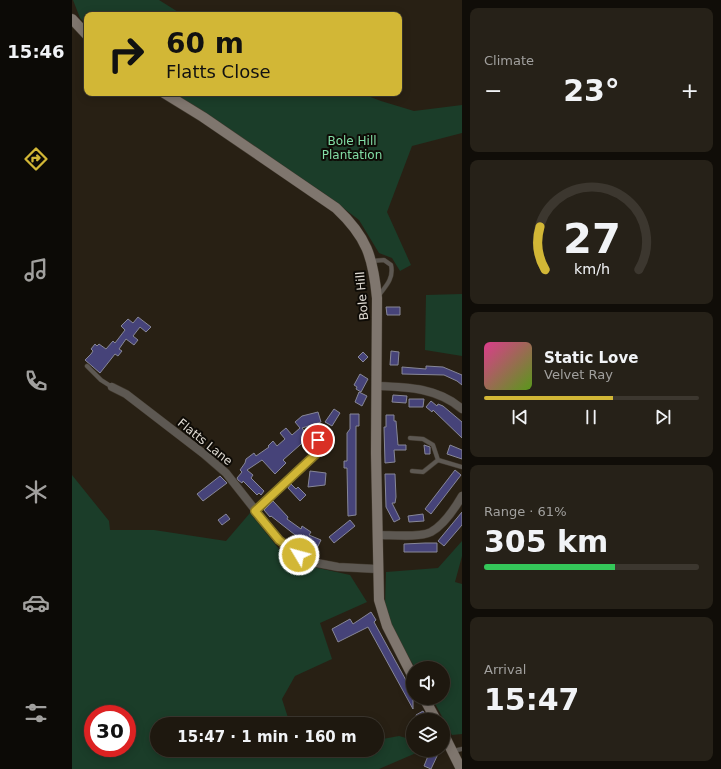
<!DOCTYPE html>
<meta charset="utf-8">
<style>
:root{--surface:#1e180f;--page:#262118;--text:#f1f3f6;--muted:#a1a09e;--line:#3c372f;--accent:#d2b736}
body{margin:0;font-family:"DejaVu Sans",sans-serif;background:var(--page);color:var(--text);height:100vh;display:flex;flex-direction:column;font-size:15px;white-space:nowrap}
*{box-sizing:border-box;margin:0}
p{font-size:13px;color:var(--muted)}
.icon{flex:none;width:22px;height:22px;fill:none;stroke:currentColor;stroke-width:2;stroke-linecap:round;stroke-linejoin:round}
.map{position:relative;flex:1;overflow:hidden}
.details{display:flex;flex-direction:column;gap:8px;padding:8px;background:#100d08;width:259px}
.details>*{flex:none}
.banner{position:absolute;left:12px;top:12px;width:318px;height:84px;border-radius:8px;box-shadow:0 2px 10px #0003,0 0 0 1px var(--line);background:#d2b736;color:#111;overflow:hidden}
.fabs{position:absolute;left:334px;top:661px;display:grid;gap:8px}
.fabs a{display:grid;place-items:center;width:44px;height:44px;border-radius:50%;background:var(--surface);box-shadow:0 2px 10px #0003,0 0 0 1px var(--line);font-size:20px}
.speed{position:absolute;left:12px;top:705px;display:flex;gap:8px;font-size:20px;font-weight:700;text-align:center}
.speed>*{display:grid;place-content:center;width:52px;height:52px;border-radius:50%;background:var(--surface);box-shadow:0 2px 10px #0003,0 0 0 1px var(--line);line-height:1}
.speed .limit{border:6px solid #d22;background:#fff;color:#111}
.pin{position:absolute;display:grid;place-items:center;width:34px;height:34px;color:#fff;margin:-17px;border:2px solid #fff;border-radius:50%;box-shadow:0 1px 4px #0007}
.me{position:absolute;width:44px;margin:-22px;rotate:307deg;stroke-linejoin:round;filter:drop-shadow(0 0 3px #0008)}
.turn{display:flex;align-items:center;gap:14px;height:84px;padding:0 16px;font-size:18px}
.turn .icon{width:52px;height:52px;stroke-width:2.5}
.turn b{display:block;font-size:28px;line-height:34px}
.big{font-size:30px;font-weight:800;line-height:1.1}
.details .card{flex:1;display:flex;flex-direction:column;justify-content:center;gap:6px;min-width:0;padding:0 14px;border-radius:8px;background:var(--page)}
.details .dial{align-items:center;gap:0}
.dial svg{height:104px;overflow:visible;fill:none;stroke:var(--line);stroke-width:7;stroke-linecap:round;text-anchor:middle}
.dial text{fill:var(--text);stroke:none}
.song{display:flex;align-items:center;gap:12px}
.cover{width:48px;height:48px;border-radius:6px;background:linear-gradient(135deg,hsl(330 70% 55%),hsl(90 70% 35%))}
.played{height:4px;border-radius:2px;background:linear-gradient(90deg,var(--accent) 60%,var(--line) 60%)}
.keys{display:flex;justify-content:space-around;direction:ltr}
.heat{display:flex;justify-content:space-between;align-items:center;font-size:22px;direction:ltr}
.charge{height:6px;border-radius:3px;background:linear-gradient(90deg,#34c759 61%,var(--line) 0)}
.trip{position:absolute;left:78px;top:717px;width:234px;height:40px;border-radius:20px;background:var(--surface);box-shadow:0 2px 10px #0003,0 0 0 1px var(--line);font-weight:800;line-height:40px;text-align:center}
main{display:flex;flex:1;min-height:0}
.menu{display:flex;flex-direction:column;width:72px;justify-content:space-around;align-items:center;background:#0c0a06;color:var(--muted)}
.menu .icon{width:28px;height:28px}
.menu .on{color:var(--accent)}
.menu b{font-size:18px;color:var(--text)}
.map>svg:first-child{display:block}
</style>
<main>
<nav class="menu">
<b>15:46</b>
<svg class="icon on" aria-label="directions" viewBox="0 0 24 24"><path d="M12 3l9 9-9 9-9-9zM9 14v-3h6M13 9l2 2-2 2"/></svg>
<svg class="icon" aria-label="music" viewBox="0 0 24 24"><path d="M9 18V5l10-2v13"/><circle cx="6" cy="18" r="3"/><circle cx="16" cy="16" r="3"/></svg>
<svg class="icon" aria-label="phone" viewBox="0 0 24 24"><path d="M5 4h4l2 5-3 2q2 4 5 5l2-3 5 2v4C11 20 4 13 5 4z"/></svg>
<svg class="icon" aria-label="climate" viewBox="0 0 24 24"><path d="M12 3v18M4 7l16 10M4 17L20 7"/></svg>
<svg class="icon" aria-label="car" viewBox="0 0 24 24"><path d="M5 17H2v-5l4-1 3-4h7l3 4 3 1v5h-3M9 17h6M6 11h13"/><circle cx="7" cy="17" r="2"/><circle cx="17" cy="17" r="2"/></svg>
<svg class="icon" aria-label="filters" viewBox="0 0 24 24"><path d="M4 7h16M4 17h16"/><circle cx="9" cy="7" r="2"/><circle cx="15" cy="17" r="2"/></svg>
</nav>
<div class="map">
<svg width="390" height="769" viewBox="0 0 390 769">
<rect width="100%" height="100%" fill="#282014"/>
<!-- green -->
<path fill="#1b3d29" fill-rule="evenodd" d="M1 0H87L111 15H15V25L8 18Z
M100 93H288L309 101 342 111 390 105V133L340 146 315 212 339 265 328 271 320 258 307 253 287 220 253 194Z
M390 294V356L353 350 354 295Z
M0 475 37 521 38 530H82L154 541 178 513 207 549 228 564 278 575 295 602 248 623 260 659 223 676 210 699 218 724H85V750H225L228 758 262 750H305V740L327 736 341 740V750H351L307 769H0ZM21 714H55V748H21Z
M390 541V556L383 582 390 584V734L380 735 360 698H371V668H343L318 624 313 605 314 572 366 568Z"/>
<!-- building -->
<path fill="#464379" stroke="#878797" d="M314 307H328V315H315Z
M66 317 79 327 74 332 68 327 61 336 66 340 62 345 54 339 47 349 50 351 46 356 43 354 28 373 13 360 19 354 21 351 19 349 23 344 25 346 27 344 34 349 41 341 43 343 53 330 49 326 56 319 61 323Z
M319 351 327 352 326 365H318Z
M291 352 296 357 291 362 286 357Z
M354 366 371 367 390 375V385L385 381 372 375 330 374V367L354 369Z
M288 374 296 379 289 392 284 389 285 387 282 385Z
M287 392 295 396 290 406 283 402Z
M321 395 335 396 334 403 320 402Z
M337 399H352L351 407H337Z
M359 401 365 406 366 404 371 406 390 422V438L361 410 360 412 354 407Z
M262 409 268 413 260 426 253 422Z
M246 412 249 422 230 428 237 437 211 460 214 463 203 474 190 460 175 470 181 475 179 478 192 491 189 495 187 493 185 495 171 481 170 483 166 480 165 478 170 472 168 470 173 463 174 459 182 453 184 456 197 447 196 446 201 441 205 446 213 439 208 433 214 428 220 435 228 428 223 422 230 416Z
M278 414H287V426H284V515L276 516 275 468H272V461H275V433L278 429Z
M314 415H322V421H324L326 445H334V450H322L323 462 313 463 312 427H314Z
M352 445 358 447V454H353Z
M378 445 390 450V459L375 454Z
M383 470 389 475 359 514 353 509Z
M238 471 254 473 253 485 236 487Z
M313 474H323L324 497 323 503H320L328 519 322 522 314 507Z
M148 476 155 483 131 501 125 494Z
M219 484 224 489 226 487 234 495 228 501 216 488Z
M201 501 216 517 215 519 229 529 230 526 239 532 237 535 249 540 245 548 232 542 199 516 198 517 192 510Z
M390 512V525L372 546 366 541Z
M154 514 158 519 150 525 146 520Z
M351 514 352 521 337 522 336 516Z
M278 520 283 526 262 543 257 537Z
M353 543H365V552H332V544Z
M299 612 304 620 302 622 341 693V709L296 627 266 642 260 629 278 619 281 624Z
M351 711 356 720H346L344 715Z
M358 751 366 754 359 769 352 766Z"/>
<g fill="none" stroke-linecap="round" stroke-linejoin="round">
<defs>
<path id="lane" d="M300 261 312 260 319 265C322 278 314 286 307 295
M15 366 29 380 40 387
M338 438 351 439 361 445 366 460 390 467
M340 471 351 472 366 460
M381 751 390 749"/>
<path id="street" d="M306 386C336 387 366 388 390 409
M40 387 54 394 132 454 154 473 207 540 227 555 245 563 266 567 305 569
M183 511 244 454 246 440
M306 535C320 535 347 538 359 532 372 525 383 508 390 496"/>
<path id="secondary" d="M0 19 15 35
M92 93 131 117 264 208C295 237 301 257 305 298L304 453 307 600 315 626 341 677
M352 698 364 720
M371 733 389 769"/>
</defs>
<!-- lane casing -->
<use href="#lane" stroke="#423a2f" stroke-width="5"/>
<!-- street casing -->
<use href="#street" stroke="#423a2f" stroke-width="9"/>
<!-- secondary casing -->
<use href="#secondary" stroke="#423a2f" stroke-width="11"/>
<!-- lane -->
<use href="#lane" stroke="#5d5852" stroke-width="4"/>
<!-- street -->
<use href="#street" stroke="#5d5852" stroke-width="8"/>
<!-- secondary -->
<use href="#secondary" stroke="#7f766e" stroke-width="10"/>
</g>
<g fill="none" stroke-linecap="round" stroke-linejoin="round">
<defs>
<path id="route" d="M227 555 207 540 183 511 244 454 246 440"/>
</defs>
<!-- route casing -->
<use href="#route" stroke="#887723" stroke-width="10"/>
<!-- route -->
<use href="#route" stroke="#d2b736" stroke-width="7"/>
</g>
<g text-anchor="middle" stroke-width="4" stroke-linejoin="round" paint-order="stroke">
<!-- park labels -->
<g font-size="12" fill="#82dda5" stroke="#0e0b06">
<text x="280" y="145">Bole Hill<tspan x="280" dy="14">Plantation</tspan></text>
</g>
<!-- street labels -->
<g font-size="12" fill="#e1dcd4" stroke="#0e0b06">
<text transform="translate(290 296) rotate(-95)" y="4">Bole Hill</text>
<text transform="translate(133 442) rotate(39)" y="4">Flatts Lane</text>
</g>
</g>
</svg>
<div class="fabs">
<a><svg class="icon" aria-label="sound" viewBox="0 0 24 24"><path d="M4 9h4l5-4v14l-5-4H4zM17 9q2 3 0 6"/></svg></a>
<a><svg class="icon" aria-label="layers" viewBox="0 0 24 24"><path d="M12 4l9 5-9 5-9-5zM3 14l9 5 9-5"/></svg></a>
</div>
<div class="speed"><div class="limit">30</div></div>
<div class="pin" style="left:246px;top:440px;background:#d93025"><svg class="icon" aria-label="arrive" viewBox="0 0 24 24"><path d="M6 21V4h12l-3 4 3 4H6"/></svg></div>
<svg class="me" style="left:227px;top:555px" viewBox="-20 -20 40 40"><circle r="17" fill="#d2b736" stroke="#fff" stroke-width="3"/><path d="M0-11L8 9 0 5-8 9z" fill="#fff"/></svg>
<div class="trip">15:47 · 1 min · 160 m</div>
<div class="banner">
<div class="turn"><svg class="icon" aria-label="right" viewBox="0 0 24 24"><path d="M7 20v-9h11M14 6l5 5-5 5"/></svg><div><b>60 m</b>Flatts Close</div></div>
</div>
</div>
<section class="details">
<div class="card"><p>Climate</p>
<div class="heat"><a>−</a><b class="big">23°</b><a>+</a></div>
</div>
<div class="card dial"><svg viewBox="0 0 100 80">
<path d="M14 69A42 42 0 1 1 86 69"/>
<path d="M14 69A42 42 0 0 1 10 36" stroke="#d2b736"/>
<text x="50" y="56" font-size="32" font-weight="700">27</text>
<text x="50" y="72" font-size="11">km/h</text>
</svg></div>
<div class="card">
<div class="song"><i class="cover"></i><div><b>Static Love</b><p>Velvet Ray</p></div></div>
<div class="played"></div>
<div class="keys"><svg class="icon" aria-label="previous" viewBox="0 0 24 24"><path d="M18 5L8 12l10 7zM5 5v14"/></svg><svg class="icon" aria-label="pause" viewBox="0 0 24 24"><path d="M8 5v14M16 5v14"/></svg><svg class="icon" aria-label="next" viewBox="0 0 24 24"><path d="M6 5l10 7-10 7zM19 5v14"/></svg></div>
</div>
<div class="card"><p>Range · 61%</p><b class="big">305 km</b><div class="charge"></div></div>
<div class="card"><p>Arrival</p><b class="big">15:47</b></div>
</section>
</main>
